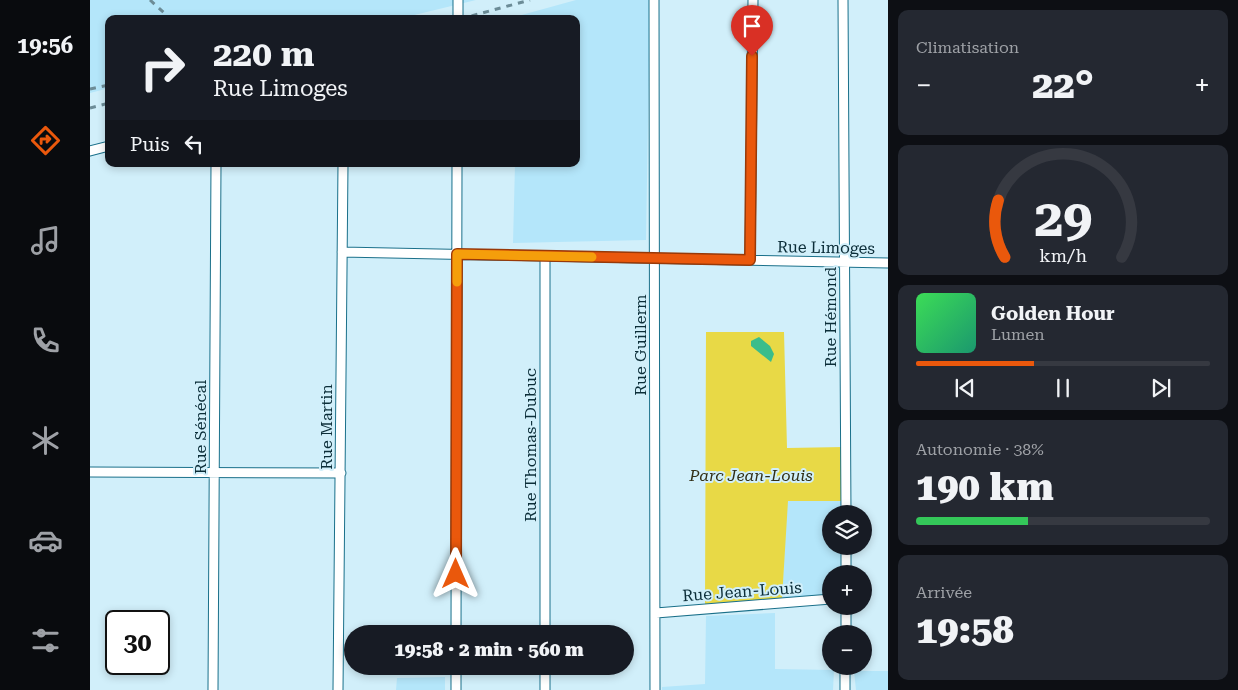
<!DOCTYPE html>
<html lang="fr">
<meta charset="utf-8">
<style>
:root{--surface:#171b24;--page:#242831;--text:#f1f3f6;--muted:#9ea1a6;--line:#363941;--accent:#ea580c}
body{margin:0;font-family:"Roboto Serif",serif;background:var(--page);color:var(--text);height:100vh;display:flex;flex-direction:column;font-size:19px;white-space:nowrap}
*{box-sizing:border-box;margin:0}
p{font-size:16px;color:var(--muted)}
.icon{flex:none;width:28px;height:28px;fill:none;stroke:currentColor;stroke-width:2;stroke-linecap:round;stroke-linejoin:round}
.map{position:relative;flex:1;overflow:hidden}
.details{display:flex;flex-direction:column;gap:10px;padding:10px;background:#0d0f14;width:350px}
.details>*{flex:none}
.banner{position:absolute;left:15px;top:15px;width:475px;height:152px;border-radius:10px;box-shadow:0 2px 8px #0003;background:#171b24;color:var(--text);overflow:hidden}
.controls{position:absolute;left:732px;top:505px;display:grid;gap:10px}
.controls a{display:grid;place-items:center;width:50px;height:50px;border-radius:50%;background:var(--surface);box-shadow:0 2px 8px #0003;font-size:25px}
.speed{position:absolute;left:15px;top:610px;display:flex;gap:10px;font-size:25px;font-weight:700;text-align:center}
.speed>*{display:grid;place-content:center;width:65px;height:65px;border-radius:50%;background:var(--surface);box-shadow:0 2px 8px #0003;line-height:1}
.speed .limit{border:2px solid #111;border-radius:8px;background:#fff;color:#111}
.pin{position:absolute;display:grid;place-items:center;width:42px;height:42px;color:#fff;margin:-51px -21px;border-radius:50% 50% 50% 0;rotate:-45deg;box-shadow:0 0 5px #0007}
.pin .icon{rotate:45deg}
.me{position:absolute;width:55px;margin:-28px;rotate:0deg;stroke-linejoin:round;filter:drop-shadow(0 0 4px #0008)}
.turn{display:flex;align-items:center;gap:18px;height:105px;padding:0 25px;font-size:22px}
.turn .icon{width:65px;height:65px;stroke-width:2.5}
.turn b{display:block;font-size:35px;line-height:42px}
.then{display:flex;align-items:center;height:48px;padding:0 25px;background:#0003;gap:10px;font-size:19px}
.big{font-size:38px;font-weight:800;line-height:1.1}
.details .widget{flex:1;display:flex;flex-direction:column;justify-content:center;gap:8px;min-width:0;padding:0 18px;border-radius:10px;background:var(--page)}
.details .dial{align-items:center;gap:0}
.dial svg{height:130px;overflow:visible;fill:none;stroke:var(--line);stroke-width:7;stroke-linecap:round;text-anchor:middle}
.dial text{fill:var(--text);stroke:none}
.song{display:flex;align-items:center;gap:15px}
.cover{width:60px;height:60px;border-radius:8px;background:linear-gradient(135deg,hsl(130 70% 55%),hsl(160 70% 35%))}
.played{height:5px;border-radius:2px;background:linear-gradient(90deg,var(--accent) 40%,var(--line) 40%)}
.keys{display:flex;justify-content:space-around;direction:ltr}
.heat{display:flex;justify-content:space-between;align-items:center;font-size:28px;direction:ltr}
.charge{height:8px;border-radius:4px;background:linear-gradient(90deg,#34c759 38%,var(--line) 0)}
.trip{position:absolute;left:254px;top:625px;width:290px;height:50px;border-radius:25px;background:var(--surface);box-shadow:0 2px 8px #0003;font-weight:800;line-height:50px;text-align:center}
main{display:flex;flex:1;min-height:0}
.dock{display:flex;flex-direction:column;width:90px;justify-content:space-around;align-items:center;background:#090b0e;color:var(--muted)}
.dock .icon{width:35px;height:35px}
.dock .on{color:var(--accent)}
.dock b{font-size:22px;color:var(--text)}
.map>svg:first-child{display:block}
</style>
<main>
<nav class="dock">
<b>19:56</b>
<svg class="icon on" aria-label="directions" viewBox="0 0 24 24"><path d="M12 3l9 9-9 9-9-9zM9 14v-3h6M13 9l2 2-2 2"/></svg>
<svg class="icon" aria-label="music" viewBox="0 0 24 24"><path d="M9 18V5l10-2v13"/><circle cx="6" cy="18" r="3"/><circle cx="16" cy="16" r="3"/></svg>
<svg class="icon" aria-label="phone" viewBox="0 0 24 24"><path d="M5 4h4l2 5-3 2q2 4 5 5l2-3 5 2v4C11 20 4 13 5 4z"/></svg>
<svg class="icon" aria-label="climate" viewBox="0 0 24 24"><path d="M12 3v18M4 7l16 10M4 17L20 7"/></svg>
<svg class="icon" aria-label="car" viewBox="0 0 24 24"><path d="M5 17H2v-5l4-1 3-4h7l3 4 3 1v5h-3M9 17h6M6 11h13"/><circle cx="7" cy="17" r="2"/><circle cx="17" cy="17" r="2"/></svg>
<svg class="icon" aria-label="filters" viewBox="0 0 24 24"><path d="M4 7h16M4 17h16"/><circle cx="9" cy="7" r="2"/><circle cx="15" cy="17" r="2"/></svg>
</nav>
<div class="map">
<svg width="798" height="690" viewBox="0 0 798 690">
<rect width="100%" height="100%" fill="#d1effa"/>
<!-- built -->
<path fill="#b4e6fa" d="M0 0H386L308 19H19V88L0 93Z
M486 0H560L556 240 423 243 425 164H486V19H428V16Z
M697 501H754V514H741V546H754V574H741V597L692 599Z
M685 613V669L744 670 743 690H572V687L615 684 616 616Z
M764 671H798V690H766Z
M355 677V690H306L307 678Z"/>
<!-- green -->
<path fill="#e8d946" d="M616 332H694L697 448 754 447V501H698L692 599 615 605Z"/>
<!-- water -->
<path fill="#3abd8b" d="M669 337 680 346 684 354 681 362 661 346V341Z"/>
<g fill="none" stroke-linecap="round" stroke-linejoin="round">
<defs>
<path id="street" d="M564 0 565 690
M753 0 756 514
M368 19V0
M0 151 19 146
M252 252 798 263
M455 256V634
M660 260 663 0
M0 472 251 473
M756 546V574
M566 613 741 599
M366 634 367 164
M756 634V606
M455 666V690
M123 690 126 164
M248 690 253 164
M366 690V666
M755 690V666"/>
</defs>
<!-- street casing -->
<use href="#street" stroke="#1a708a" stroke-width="11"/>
<!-- street -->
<use href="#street" stroke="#fff" stroke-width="9"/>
<!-- rail -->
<path stroke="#6c8c97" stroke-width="3" stroke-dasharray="6 6" stroke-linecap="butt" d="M60 0 81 19
M370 19 440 0
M0 89 19 85
M0 108 19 103"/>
</g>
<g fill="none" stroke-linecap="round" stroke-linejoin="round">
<defs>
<path id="route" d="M366 574 367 254 660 260 662 56"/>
</defs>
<!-- route casing -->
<use href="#route" stroke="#983908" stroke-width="12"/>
<!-- route -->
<use href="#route" stroke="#ea580c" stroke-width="9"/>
<!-- slow -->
<path stroke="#f59e0b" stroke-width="9" d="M367 282V254L502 257"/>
</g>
<g text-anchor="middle" stroke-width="4" stroke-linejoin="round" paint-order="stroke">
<!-- street labels -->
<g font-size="16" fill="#0b2d38" stroke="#d1effa">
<text transform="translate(736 247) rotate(1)" y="6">Rue Limoges</text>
<text transform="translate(740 317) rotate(-90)" y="6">Rue Hémond</text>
<text transform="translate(550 345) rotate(-90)" y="6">Rue Guillerm</text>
<text transform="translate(110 427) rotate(-90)" y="6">Rue Sénécal</text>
<text transform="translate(236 427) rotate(-90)" y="6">Rue Martin</text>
<text transform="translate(440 445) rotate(-90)" y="6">Rue Thomas-Dubuc</text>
<text transform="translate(652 591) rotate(-4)" y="6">Rue Jean-Louis</text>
</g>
<!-- park labels -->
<g font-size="16" font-style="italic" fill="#322f16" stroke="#d1effa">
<text x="661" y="481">Parc Jean-Louis</text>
</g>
</g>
</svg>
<div class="controls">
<a><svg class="icon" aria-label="layers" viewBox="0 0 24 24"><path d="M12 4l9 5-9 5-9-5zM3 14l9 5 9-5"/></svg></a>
<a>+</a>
<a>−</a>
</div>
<div class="speed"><div class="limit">30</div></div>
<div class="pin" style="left:662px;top:56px;background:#d93025"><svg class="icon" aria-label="arrive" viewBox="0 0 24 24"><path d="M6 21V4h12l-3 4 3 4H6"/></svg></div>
<svg class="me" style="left:366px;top:574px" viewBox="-20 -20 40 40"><path d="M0-17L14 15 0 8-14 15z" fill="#ea580c" stroke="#fff" stroke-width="4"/></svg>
<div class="trip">19:58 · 2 min · 560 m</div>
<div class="banner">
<div class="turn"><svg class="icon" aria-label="right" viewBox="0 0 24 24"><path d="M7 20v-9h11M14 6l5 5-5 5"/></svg><div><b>220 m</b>Rue Limoges</div></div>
<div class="then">Puis<svg class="icon" aria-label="left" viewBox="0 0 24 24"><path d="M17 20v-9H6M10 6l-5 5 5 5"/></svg></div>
</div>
</div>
<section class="details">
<div class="widget"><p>Climatisation</p>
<div class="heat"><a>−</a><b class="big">22°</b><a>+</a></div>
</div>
<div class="widget dial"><svg viewBox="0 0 100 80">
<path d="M14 69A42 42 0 1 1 86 69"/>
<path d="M14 69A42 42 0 0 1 10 34" stroke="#ea580c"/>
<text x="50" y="56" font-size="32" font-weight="700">29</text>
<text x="50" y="72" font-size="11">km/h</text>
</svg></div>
<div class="widget">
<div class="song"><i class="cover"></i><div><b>Golden Hour</b><p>Lumen</p></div></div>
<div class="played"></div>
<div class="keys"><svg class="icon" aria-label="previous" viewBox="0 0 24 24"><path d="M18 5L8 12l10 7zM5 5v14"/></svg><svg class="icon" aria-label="pause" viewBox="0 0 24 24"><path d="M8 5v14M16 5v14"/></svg><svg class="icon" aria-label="next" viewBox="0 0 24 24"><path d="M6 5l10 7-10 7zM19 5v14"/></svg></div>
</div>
<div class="widget"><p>Autonomie · 38%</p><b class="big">190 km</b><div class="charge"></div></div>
<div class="widget"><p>Arrivée</p><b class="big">19:58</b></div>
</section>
</main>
